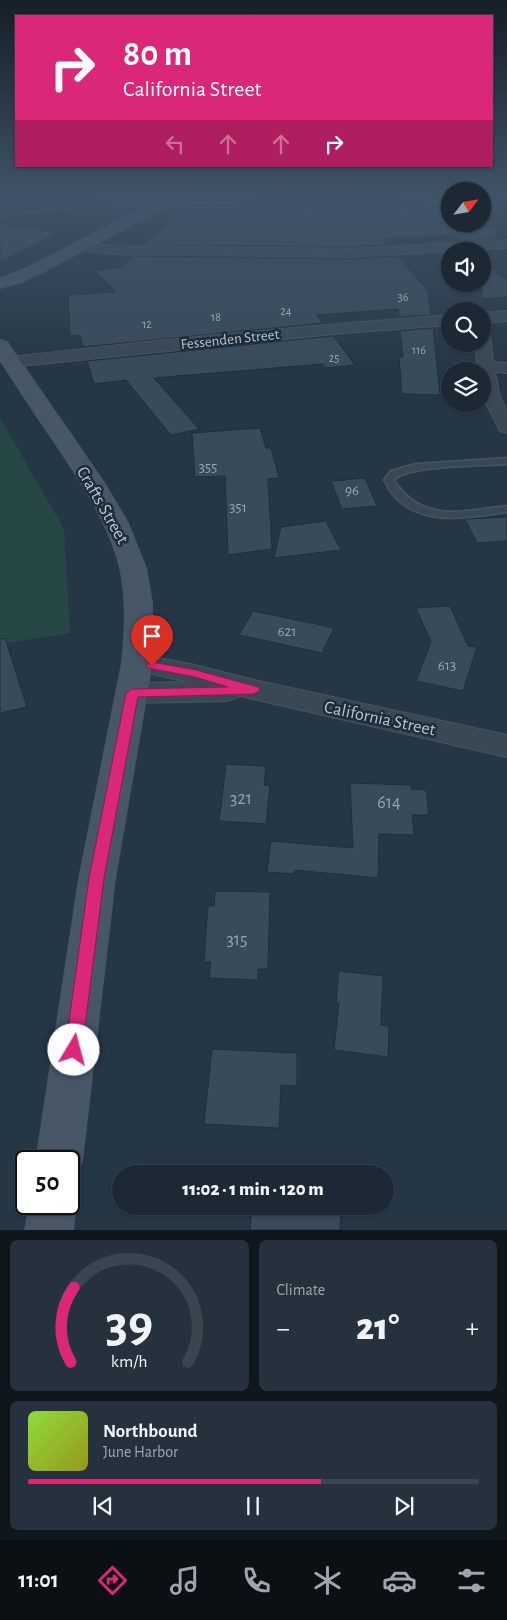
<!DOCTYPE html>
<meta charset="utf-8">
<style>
:root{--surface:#1c2934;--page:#25313c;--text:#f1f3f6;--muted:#a0a6ac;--line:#3a454f;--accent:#db2777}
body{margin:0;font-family:"Alegreya Sans",sans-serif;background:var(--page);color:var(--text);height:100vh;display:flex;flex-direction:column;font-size:19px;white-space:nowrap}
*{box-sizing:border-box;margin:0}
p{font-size:16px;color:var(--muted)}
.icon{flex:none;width:28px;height:28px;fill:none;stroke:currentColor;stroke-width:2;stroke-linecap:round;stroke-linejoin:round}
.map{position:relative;height:1230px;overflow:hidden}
.panel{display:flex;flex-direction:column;gap:10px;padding:10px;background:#0f171d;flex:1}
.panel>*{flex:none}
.top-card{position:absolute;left:15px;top:15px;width:478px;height:152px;border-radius:0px;box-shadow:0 1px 4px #0004,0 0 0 1px var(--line);background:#db2777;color:#fff;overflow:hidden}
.needle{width:32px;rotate:59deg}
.fabs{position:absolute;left:441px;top:182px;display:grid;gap:10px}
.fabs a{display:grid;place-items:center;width:50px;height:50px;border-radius:50%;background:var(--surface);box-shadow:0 1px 4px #0004,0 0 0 1px var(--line);font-size:25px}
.speed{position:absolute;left:15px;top:1150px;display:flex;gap:10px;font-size:25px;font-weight:700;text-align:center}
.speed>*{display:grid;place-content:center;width:65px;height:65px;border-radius:50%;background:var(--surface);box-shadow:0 1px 4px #0004,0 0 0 1px var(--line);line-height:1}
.speed .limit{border:2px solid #111;border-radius:8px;background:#fff;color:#111}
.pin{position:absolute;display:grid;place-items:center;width:42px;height:42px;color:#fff;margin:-51px -21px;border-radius:50% 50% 50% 0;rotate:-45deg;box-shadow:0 0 5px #0007}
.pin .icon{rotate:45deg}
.me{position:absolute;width:55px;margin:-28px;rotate:8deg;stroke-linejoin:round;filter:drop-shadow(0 0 4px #0008)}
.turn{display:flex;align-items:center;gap:18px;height:105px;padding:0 25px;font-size:22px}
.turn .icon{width:65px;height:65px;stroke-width:2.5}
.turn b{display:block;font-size:35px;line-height:42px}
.lanes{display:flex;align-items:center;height:48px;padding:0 25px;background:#0003;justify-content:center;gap:25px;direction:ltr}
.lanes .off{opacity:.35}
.big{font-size:38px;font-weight:800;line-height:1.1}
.panel .tile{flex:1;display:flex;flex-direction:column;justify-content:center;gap:8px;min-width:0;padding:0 18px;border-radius:8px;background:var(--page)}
.panel .dial{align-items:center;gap:0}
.dial svg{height:130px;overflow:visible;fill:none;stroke:var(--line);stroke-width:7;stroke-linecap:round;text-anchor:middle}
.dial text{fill:var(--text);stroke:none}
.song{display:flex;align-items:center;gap:15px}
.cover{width:60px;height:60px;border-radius:8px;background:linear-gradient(135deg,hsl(90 70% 55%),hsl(60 70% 35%))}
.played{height:5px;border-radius:2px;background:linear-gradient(90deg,var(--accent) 65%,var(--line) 65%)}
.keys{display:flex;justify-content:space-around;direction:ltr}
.heat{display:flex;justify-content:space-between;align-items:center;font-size:28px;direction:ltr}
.panel .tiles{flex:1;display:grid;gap:10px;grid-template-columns:1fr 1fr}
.tile:last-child{grid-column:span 2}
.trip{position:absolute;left:112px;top:1165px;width:282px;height:50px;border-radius:25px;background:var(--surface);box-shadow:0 1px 4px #0004,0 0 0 1px var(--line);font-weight:800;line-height:50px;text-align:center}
.tabs{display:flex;height:80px;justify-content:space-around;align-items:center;background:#0b1015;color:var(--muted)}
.tabs .icon{width:35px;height:35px}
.tabs .current{color:var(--accent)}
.tabs b{font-size:22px;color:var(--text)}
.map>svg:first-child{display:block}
</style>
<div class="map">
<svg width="507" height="1230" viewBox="0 0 507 1230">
<rect width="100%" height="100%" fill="#253745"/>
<!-- green -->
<path fill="#274646" d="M0 197H157L0 210Z
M0 418 64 529 70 633 0 644Z"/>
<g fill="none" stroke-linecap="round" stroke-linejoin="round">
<!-- stream -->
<path fill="#172f45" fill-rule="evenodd" d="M47 197H63L0 203V201Z"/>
</g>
<!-- building -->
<path fill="#374b5b" stroke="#202f3c" d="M212 205 305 212 304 205 450 210V224L499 226 495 239 462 241 450 232V235L382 239 388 245 351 247 143 245 176 218H179L192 206 210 207Z
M0 223 58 233 0 262Z
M131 256 351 259 398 256 428 291 431 315 399 317 398 309 316 315 323 323 83 347 80 335 70 336 68 295 116 292 95 271 123 267Z
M482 261 507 280V297L482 299Z
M433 328 440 395 402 394 399 357H403L400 331Z
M333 336 355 365 325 368 323 364 154 378 199 429 171 435 126 380 94 384 87 361Z
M260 428 266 448H271L279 478 268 479 272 549 228 555 225 476 195 477 192 433Z
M365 478 377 506 342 509 331 481Z
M507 517V541L477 543 465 519Z
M326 521 341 550 274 558 281 527Z
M450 606 468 646 477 647 463 691 416 681 431 642 416 608Z
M253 611 287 618 334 628 322 653 239 635Z
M5 638 27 707 0 713V639Z
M226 764 266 766 264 785 270 786 266 824 219 821Z
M350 783 411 785V789L426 790 429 815H412L414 835 379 834 378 878 295 870 294 874 267 872 271 841 353 848Z
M215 891 270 892 268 969H258V980L209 978 211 962H204L208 906H214Z
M339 971 383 976 381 1025 389 1026 388 1057 334 1050 339 1003 336 1002Z
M212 1049 297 1053V1086L281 1085 279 1128 204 1124Z
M252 1206H341L340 1230H250Z"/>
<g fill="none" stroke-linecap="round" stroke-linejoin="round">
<defs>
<path id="service" d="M507 458V464C484 466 407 465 394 480 422 524 463 511 507 506V512C471 517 426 527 397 499 391 494 388 486 384 480L391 471 416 464Z"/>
<path id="minor" d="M156 197H258L252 201 111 206 0 216V208L111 198Z
M399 197H450V203L405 201Z
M482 197 507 199V207L482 205Z
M507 240V248L351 257 111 254 80 250 73 246 80 242 111 246 351 249Z
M507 311V321L482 323V313Z
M450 315V325L344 333 11 367 5 366 3 362 5 358 11 357C157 340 303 326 450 315Z
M482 331 488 333 490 336 493 362 507 363V373L495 372 499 394 507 412V433L500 431 482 395V371H478L475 344H482Z"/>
<path id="tertiary" d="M137 654 195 665 254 680 507 735V757L240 696 228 701 132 703 121 700 117 693 121 686 132 683 189 682 127 669 122 663 127 657Z"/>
<path id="secondary" d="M164 197H181L179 200 41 273 22 282 0 288V278L29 267Z
M0 340 7 342 103 481 128 523 146 568 152 603V663L115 879 82 1161 75 1177 69 1179V1161H36L79 879 122 663C125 631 127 599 120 568 109 522 81 482 55 443 36 416 18 388 0 360Z
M69 1187 76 1204 73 1230H25L30 1204H69Z"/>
</defs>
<!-- service casing -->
<use href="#service" stroke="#475461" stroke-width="3"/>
<!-- minor casing -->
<use href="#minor" stroke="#475461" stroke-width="2"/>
<!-- tertiary casing -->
<use href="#tertiary" stroke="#475461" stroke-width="2"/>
<!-- secondary casing -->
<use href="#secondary" stroke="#475461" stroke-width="2"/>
<!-- service -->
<use href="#service" fill="#3a4854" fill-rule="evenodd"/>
<!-- minor -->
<use href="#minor" fill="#3a4854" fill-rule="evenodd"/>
<!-- tertiary -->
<use href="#tertiary" fill="#3a4854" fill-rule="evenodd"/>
<!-- secondary -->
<use href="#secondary" fill="#485768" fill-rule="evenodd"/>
</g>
<!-- sky -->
<linearGradient id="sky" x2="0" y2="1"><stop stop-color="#141e26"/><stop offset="0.53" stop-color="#405368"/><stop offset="1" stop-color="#405368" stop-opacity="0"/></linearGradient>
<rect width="507" height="369" fill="url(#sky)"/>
<!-- route -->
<path fill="#db2777" stroke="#8e194d" d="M152 662 196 670 258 687 260 690 254 694 138 697 104 878 82 1050 80 1056 74 1058 68 1056 65 1050 89 878 126 693 132 689 228 687 195 677 148 668 146 666 148 663Z"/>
<g text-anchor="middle" stroke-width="5" stroke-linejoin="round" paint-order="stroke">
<!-- far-number labels -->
<g font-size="12" fill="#96a3b0">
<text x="403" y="301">36</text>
<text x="286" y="315">24</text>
<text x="216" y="321">18</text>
<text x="147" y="328">12</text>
<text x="419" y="354">116</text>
<text x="334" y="362">25</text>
</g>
<!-- far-street labels -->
<g font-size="15" fill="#b8c3ce" stroke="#1e2d3a">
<text transform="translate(230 339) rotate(-6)" y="5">Fessenden Street</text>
</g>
<!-- number labels -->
<g font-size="15" fill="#96a3b0">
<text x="208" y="472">355</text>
<text x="352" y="495">96</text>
<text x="238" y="512">351</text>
<text x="287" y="636">621</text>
<text x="447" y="670">613</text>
</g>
<!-- street labels -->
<g font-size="18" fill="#b8c3ce" stroke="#1e2d3a">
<text transform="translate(103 505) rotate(60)" y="6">Crafts Street</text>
<text transform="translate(380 718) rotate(12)" y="6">California Street</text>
</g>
<!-- near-number labels -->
<g font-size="18" fill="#96a3b0">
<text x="241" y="804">321</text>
<text x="389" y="808">614</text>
<text x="237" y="945">315</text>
</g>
</g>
</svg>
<div class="fabs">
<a><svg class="needle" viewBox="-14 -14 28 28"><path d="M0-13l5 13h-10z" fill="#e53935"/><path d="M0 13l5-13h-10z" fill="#a0a6ac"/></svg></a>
<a><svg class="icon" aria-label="sound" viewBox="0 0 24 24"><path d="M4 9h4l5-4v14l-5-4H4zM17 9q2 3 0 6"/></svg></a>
<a><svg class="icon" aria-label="search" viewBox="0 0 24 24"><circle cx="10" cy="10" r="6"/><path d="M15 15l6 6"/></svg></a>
<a><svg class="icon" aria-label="layers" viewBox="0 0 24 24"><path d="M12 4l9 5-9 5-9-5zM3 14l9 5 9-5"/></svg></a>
</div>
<div class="speed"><div class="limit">50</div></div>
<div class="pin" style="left:152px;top:666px;background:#d93025"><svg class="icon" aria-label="arrive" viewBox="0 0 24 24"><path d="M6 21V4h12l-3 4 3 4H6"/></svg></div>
<svg class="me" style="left:74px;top:1050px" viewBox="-20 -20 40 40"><circle r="19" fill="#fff"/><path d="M0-13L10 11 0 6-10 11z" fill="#db2777"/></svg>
<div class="trip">11:02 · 1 min · 120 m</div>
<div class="top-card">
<div class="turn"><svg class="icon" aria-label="right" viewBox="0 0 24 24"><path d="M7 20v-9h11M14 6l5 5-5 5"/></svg><div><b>80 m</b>California Street</div></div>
<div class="lanes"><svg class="icon off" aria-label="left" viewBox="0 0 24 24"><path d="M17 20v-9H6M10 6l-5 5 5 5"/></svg><svg class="icon off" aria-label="ahead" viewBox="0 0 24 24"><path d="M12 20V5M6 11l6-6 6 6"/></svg><svg class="icon off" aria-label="ahead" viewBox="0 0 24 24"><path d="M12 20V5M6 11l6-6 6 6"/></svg><svg class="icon" aria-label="right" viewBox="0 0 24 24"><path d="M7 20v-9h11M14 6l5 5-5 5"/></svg></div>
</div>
</div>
<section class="panel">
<div class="tiles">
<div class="tile dial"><svg viewBox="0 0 100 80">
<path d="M14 69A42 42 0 1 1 86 69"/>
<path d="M14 69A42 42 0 0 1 16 23" stroke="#db2777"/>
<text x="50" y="56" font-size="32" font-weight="700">39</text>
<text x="50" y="72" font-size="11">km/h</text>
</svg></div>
<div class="tile"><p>Climate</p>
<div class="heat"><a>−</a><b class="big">21°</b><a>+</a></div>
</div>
<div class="tile">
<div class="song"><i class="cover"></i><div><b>Northbound</b><p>June Harbor</p></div></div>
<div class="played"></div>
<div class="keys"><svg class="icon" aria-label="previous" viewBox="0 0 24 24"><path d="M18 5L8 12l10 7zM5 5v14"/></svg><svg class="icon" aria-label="pause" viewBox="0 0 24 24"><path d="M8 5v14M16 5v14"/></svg><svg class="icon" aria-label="next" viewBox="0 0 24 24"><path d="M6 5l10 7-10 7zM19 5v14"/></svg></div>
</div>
</div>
</section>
<nav class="tabs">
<b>11:01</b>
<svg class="icon current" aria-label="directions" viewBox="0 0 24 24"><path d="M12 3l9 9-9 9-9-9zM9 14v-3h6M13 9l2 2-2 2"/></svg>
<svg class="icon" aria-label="music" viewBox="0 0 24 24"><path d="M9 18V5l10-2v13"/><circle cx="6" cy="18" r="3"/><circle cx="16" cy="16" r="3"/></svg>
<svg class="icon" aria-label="phone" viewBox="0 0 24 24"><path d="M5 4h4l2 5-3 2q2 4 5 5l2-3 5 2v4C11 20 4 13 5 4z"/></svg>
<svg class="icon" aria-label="climate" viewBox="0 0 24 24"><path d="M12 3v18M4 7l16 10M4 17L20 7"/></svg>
<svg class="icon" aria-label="car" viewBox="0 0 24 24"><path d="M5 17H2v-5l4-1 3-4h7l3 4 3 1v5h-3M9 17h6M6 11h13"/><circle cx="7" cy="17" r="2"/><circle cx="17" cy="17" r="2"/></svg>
<svg class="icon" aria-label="filters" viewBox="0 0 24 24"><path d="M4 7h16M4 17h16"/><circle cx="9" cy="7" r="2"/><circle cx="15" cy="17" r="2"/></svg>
</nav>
